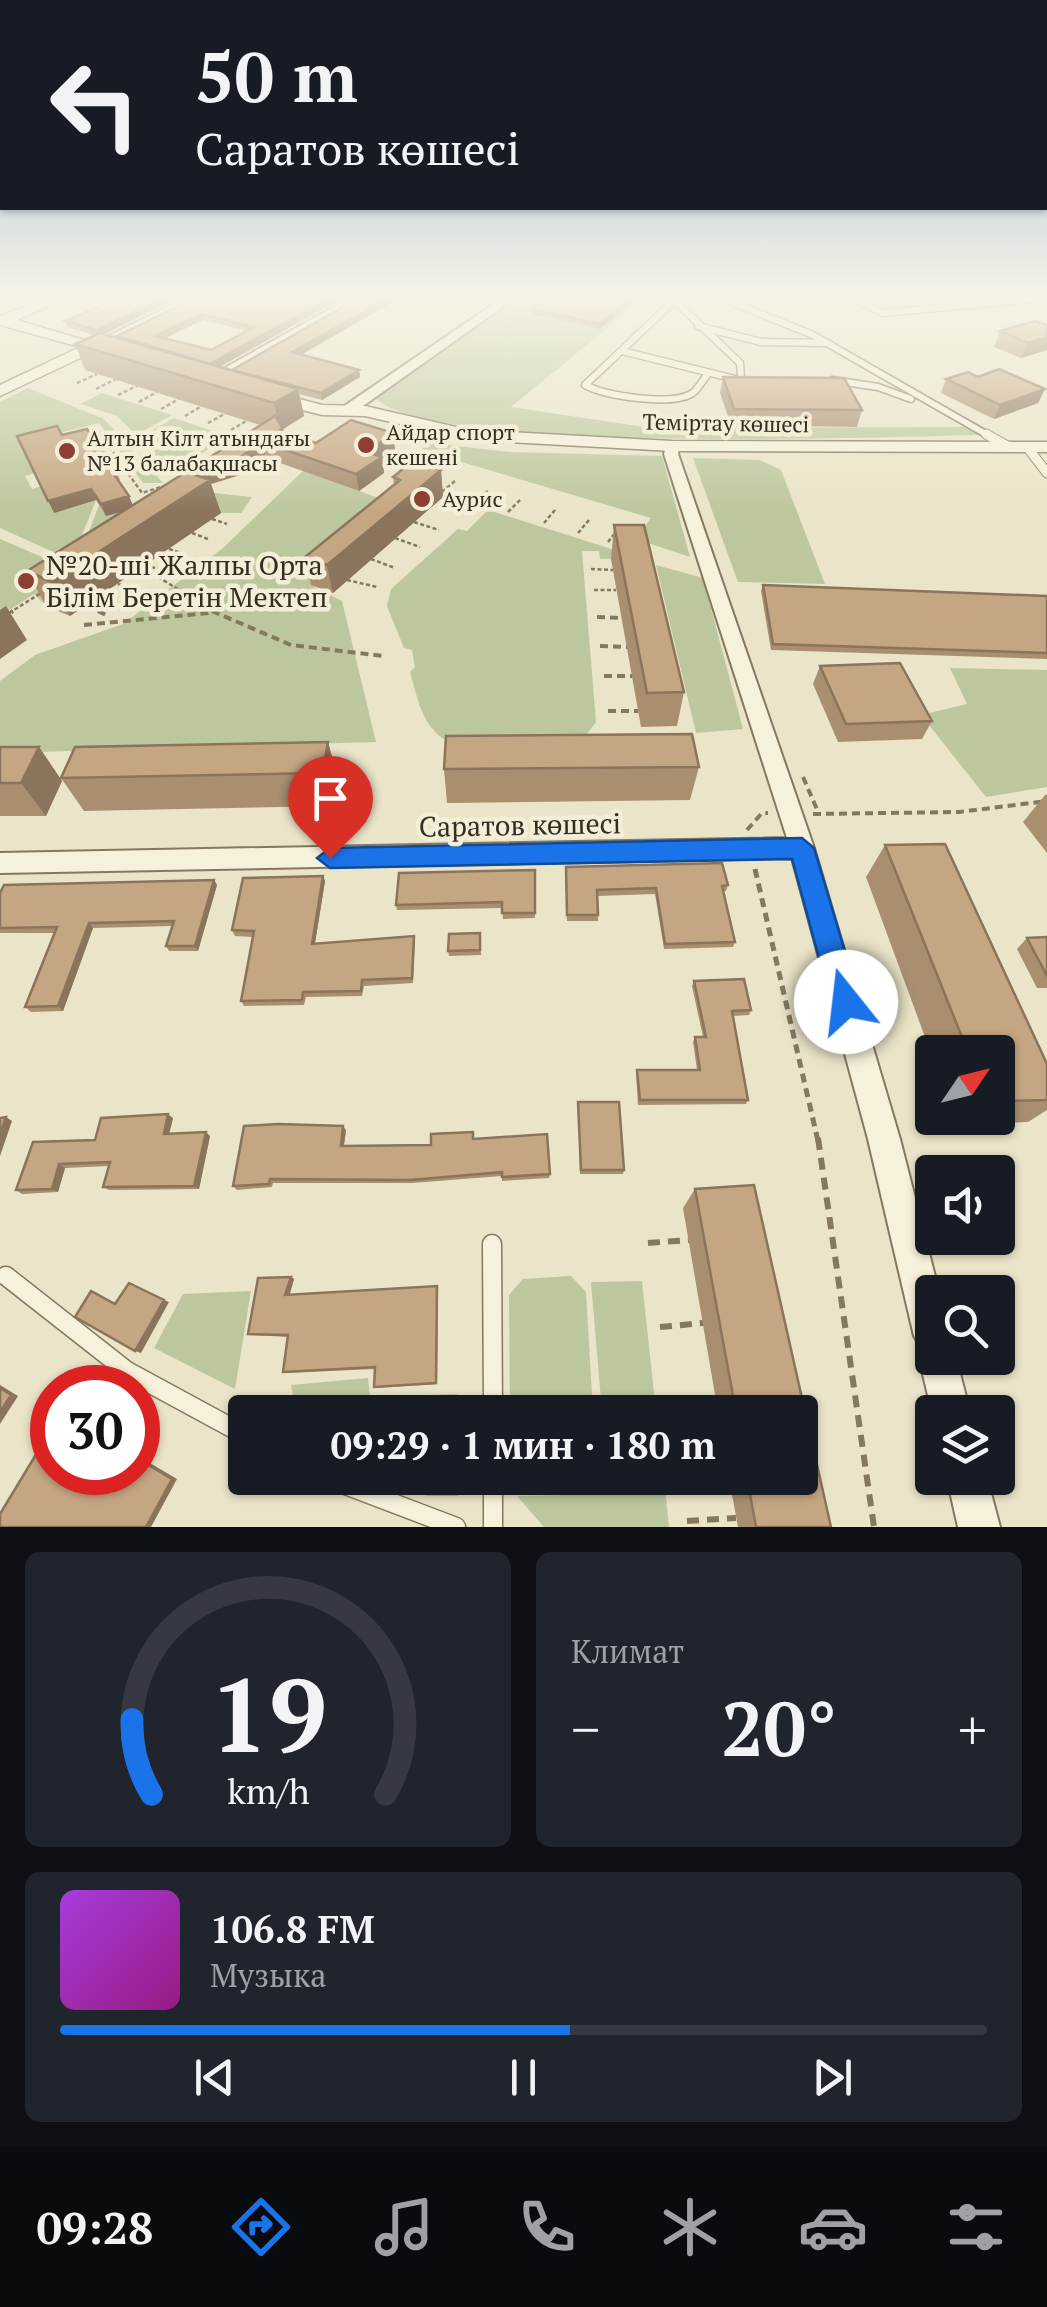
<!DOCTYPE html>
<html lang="ru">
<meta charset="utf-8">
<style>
:root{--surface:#171b24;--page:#20242c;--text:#f1f3f6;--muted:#9ea1a6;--line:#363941;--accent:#1a73e8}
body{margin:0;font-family:"PT Serif",serif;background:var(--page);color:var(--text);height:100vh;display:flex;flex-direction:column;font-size:38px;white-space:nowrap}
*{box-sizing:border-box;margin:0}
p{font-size:32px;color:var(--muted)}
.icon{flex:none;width:55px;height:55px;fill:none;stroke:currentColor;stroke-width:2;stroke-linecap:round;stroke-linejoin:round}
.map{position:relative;height:1527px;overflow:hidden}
.panel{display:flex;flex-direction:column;gap:25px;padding:25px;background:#0d0f14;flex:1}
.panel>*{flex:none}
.hud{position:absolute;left:0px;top:0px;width:1048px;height:210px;box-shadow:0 2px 8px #0004;background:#171b24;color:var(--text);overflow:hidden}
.needle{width:65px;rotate:55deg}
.fabs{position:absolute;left:915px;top:1035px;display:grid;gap:20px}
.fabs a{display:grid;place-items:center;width:100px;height:100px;border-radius:10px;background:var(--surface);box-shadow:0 2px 8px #0004;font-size:50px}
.speed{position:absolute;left:30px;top:1365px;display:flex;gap:20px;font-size:50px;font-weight:700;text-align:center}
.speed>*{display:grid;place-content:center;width:130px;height:130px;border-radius:50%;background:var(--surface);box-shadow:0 2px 8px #0004;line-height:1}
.speed .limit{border:15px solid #d22;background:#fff;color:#111}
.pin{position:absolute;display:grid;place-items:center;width:85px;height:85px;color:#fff;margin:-102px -42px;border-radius:50% 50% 50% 0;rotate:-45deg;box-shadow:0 0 10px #0007}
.pin .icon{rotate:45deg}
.me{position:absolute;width:110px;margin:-55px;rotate:344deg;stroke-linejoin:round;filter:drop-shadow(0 0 8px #0008)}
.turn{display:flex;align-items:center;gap:35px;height:210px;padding:0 30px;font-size:45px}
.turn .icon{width:130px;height:130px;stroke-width:2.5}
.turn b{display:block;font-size:70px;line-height:85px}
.big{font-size:75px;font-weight:800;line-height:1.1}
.panel .tile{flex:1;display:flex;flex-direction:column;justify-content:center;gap:15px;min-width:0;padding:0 35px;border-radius:15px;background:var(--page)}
.panel .dial{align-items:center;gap:0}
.dial svg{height:260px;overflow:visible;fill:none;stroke:var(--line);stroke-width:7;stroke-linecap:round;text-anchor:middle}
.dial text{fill:var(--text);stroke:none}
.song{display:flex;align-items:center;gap:30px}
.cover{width:120px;height:120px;border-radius:15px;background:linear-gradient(135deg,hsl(280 70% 55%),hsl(310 70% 35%))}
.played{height:10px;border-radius:5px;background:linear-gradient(90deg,var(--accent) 55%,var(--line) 55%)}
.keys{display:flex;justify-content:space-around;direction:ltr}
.heat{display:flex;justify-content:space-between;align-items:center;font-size:55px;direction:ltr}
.panel .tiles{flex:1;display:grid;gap:25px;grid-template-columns:1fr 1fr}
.tile:last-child{grid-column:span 2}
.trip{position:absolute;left:228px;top:1395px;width:590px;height:100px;border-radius:10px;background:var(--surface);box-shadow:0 2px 8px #0004;font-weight:800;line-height:100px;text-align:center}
.dock{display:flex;height:160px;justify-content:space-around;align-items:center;background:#090b0e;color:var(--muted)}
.dock .icon{width:70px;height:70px}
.dock .current{color:var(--accent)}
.dock b{font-size:45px;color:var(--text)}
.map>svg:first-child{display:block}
</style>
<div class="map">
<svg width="1047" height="1527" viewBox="0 0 1047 1527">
<rect width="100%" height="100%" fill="#eae4c8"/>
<!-- green -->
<path fill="#bdc79d" d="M519 299H643L511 407 651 428 964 427 979 435C881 437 431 454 375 398Z
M28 388 104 419 163 483H143L99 423 60 433 58 466 25 476 32 489 62 480 69 491 46 498 54 513 96 500 73 558 80 555 99 505 107 516 140 506 143 498 167 488 252 497 241 513H221L197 505 46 606 34 594 0 616V539L63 566 71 560 0 528V402Z
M102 393 172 415 136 435 117 416 80 404Z
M174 418 227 436 172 475 138 438Z
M429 443 510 452 662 456 690 557 636 539 651 518 455 460 432 478 421 479 412 458Z
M693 458 760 460 781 470 825 584 738 582Z
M303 471 404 507 313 586 342 601 376 742 0 753V681L35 655 123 624 223 548Z
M488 510 640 558 600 559 599 551H582L596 722 585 737 447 741C422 726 418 700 410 672L415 667 412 650 404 648 387 606 391 589 458 529 467 531Z
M656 565 703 578 743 729 696 733Z
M950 668 1047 670V787L986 797 921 715 967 704Z
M571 1276 586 1292 593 1412H510L509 1295 523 1279Z
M642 1281 656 1412H602L591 1282Z
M251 1291 235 1389 154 1348 183 1294Z
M368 1378 370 1397 457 1394V1412H296L291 1385Z
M382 1478H458V1496H427Z
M607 1478H664L669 1527H544L517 1496 608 1494Z"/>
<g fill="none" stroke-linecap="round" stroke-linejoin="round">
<defs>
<path id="service-far2" d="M676 299 585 385C606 396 670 406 691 394 698 390 702 381 707 375
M724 299 813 335 991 437
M855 299 883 313 1034 299
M675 301 740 363 741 380
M698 326 761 342 826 343
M622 351 739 380
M832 380 878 387 911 399"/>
<path id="service-far1" d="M986 434 1009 447
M1027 447 1047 473"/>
<path id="service" d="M492 1244 493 1412
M6 1276 127 1371 245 1435
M327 1478 456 1527
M493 1478V1527"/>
<path id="minor" d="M184 299H199L94 351 84 348Z
M348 299H362L217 382 205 379Z
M501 299H514L353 413H343V407Z
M667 443 679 446 678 454 814 848 900 1139 939 1292H932V1358H956L970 1412H932L919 1358 923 1350 914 1336 868 1139 792 858 0 873V853L787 838 664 454Z
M947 1478H987L1000 1527H958Z"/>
<path id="tertiary" d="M45 299H65L17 320 120 351 112 356 95 351 0 396V385L80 347 0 325V316Z
M269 391 322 405 365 406 469 430 672 441 1047 442V452L672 451 469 440 365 416 322 415 263 400 261 396Z"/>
</defs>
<!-- service-far2 casing -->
<use href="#service-far2" stroke="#84785f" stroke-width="9"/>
<!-- service-far1 casing -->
<use href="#service-far1" stroke="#84785f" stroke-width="11"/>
<!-- service casing -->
<use href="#service" stroke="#84785f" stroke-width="21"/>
<!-- minor casing -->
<use href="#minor" stroke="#84785f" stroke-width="4"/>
<!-- tertiary casing -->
<use href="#tertiary" stroke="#84785f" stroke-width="3"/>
<!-- path-far3 -->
<path stroke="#84785f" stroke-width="2.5" stroke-dasharray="4 2.5" stroke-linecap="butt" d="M77 383 97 374
M96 389 116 379
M118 395 137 386
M139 402 157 392
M161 409 179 399
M185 416 202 406
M208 423 226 413
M231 430 248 420
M98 431 142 493 170 484
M442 492 456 480
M475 502 489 490
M508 512 521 499
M212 519 227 524
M414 522 439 530
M544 523 555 510
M192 533 208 539
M578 533 589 520
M395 538 420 547
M608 542 615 533
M169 549 187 555
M371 559 395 568
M145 565 165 571
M591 569 613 570
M158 577 217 613
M347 580 377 587
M118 584 139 591
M594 590H616
M86 605 103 613
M9 613 41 593"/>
<!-- path-far2 -->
<path stroke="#84785f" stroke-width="4" stroke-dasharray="8 5" stroke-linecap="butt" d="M98 611 106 615
M212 611 291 645 383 656
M597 617 621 618
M0 619 13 611
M84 625 209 613
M600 646 627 647
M604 676H632
M608 711H638
M803 777 819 814
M813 814 959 812 1047 801
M747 830 762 813H768"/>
<!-- path-far1 -->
<path stroke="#84785f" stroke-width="5" stroke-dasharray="9 6" stroke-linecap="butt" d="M755 869 818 1141"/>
<!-- path -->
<path stroke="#84785f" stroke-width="6" stroke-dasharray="12 8" stroke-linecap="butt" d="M818 1138 874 1527
M648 1243 689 1240
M660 1327 703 1323
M671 1410 717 1406
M687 1521 736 1518"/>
<!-- service-far2 -->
<use href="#service-far2" stroke="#f6f1da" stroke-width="6"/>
<!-- service-far1 -->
<use href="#service-far1" stroke="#f6f1da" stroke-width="9"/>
<!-- service -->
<use href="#service" stroke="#f6f1da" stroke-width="18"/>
<!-- minor -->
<use href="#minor" fill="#f6f1da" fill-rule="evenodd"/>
<!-- tertiary -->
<use href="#tertiary" fill="#f6f1da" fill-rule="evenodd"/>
</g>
<!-- wall -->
<path fill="#a98f70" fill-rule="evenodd" d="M117 299H175L104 334 118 338 117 336 193 299H340L220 367 232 370 357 299H398L301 354 359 370 360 377 322 400 299 394 304 416 283 429 285 434 316 443 395 449 382 458 384 473 359 491 266 458 243 474 211 484 221 513 70 616 46 606 27 571 125 511 106 516 96 500 54 513 62 435 115 468 120 480H118L133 506 200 477 196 466 260 425 85 370 75 344 94 335 67 327 65 321ZM203 320 247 331 211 350 165 338Z
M588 299H638L599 329 532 314V309L584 302Z
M1047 325V350L1021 358 994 347 1000 331Z
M723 377 862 410 857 427 731 425 720 393Z
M978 377 1045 389 1038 403 994 419 941 393 946 379Z
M441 470 443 497 333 593 311 585 305 557 394 485 393 477Z
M614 525 684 692 677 726 641 727 611 559Z
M763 585 1047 596V659L771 650 761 591Z
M820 666 932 721 922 739 838 742 813 684Z
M328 742 337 776 332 806 84 811 61 778Z
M0 747H39L62 781 46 816H0Z
M699 767 690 800 447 803 444 769Z
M1045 795H1047V853L1023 822Z
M885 845 1047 1064V1110L1028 1122 958 1125 955 1118H998V1052H932V1056L866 877Z
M535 870V918L503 919 502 908 397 910 396 905Z
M565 873 728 885 726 891H723L735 942 733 947 664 949 655 894 597 896 598 921H567Z
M323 876 325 881 315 943 415 941 413 983 364 986 362 996 306 997 304 1005 244 1006 241 1001 253 937 235 936 232 930Z
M214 880 217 885 198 951H169L166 946 172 926 93 928 63 1011 31 1012 25 1007 55 933H0V893Z
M480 933 481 955 449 956 448 951Z
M1047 937V988H1037L1017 949 1027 938Z
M694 981 751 1010 749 1015 733 1016 748 1100 746 1104 638 1105 636 1074 637 1070H697L693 1042 695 1037H703L692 986Z
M578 1102 624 1170 623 1174H580Z
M173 1118 169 1134 210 1136 199 1189 109 1190 103 1187 109 1166 65 1168 58 1192 22 1194 16 1190 95 1140Z
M346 1130 344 1146 431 1145 473 1139 550 1174 549 1178 502 1181V1176L412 1183H273L272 1187 237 1190 233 1186Z
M754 1185 831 1527H738L729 1478H800V1412H718L683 1208 695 1189Z
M291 1277 294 1279 289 1295 437 1286V1384L377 1388 374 1387 375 1369 287 1373 283 1372 288 1337 252 1335 248 1334Z"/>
<!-- shaded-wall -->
<path fill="#8a745b" d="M160 299H175L99 337 96 330Z
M328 299H340L212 371 210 364Z
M387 299H398L294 359 292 352Z
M632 299H638L599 329 600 324Z
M201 314 203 320 157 342 155 336Z
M1047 337V350L1021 358 1028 343Z
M359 370 360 377 322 400 321 393Z
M298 389 304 416 283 429 287 444 277 432 280 430 274 403Z
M1045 389 1038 403 994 419 1000 405Z
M393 433 395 449 382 458 384 473 359 491 356 474 367 452Z
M262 442 266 458 243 474 211 484 221 513 70 616 52 582 203 485 198 470Z
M441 470 443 497 333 593 327 565Z
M91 489 96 500 54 513 48 501Z
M129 496 134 508 106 516 101 504Z
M6 606 27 640 0 659V610Z
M328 742 337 776 332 806 322 773Z
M39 747 62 781 46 816 21 783Z
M323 876 325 881 314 949 312 944Z
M214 880 217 885 198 951 195 946Z
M89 923 93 928 63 1011 58 1006Z
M168 1114 173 1118 168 1138 164 1134Z
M6 1117 12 1121 0 1156V1135Z
M343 1126 346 1130 343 1150 341 1146Z
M206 1132 210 1136 199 1189 194 1186Z
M59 1164 65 1168 58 1192 52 1189Z
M291 1277 294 1279 289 1297 285 1295Z
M437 1286 438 1289 437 1384 436 1383Z
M164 1300 169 1302 141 1353 135 1351Z
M0 1385 18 1396 0 1424Z
M138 1456 177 1479 151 1527H146Z"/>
<!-- building -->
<path fill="#c5a682" stroke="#8a745b" stroke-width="2.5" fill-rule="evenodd" d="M117 299H160L96 330 65 321Z
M193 299H328L210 364 117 336ZM201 314 254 327 211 350 155 336Z
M357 299H387L292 352 359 370 321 393 232 370Z
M546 299H573L584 302 588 299H632L600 324 532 309Z
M1035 321 1047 325V337L1028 343 1000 331Z
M100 333 298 389 274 403 75 344Z
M999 369 1045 389 1000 405 946 379 968 372 978 377Z
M723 377 844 378 862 410 734 409Z
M275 416 283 428 277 432 316 443 351 420 393 433 367 452 382 457 356 474 262 442 239 458 198 470 196 466Z
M57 426 62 435 87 429 115 468 111 470 129 496 101 504 91 489 48 501 17 436Z
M413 461 441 470 327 565 305 557 400 480 393 477Z
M186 472 210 480 52 582 27 571Z
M614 525H644L684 692 647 693Z
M763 585 1047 596V653L773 644Z
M900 663 932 721 846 724 820 666Z
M692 734 699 767 444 769 446 736Z
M328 742 322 773 61 778 75 747Z
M0 747H39L21 783H0Z
M945 844 1047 1064V1100L998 1101V1052H968L885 845Z
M722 863 728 885 722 886 735 942 665 944 656 888 597 890 598 915H567L566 867Z
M535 870V913H502V902L396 905 399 873Z
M323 876 312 944 414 936 412 978 362 980 361 991 303 992 302 1000 241 1001 254 931 232 930 243 878Z
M214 880 195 946H166L174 921 89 923 58 1006 25 1007 57 927 0 928V893L4 885Z
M480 933V950L448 951 449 934Z
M1047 937V976L1027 938Z
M744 979 751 1010 732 1011 748 1100H640L637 1070H700L695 1037H706L694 981Z
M578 1102H619L624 1170H581Z
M168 1114 164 1134 206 1132 194 1186 103 1187 110 1162 59 1164 52 1189 16 1190 33 1142 95 1140 101 1118Z
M6 1117 0 1135V1118Z
M278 1124 343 1126 341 1146 431 1145V1134L473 1132V1139L547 1134 550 1174 502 1177V1172L410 1180 270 1179 269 1184 233 1186 244 1126Z
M754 1185 831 1527H756L747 1478H800V1412H736L695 1189Z
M291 1277 285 1295 437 1286 436 1383 374 1387 375 1367 283 1372 288 1335 248 1334 258 1278Z
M129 1283 164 1300 135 1351 75 1317 91 1291 115 1304Z
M0 1388 11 1395 0 1412Z
M52 1428V1472H138V1459L172 1479 146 1527H0V1514Z"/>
<!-- sky -->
<linearGradient id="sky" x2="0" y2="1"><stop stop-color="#8eb8d6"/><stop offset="0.58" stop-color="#f6f3e6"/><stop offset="1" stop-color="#f6f3e6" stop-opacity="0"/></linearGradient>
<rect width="1047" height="513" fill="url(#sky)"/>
<!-- route -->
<path fill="#1a73e8" stroke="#114b97" stroke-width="2.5" d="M802 838 814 848 860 1002 856 1011 846 1015 835 1011 831 1002 792 859 330 868 317 858 330 848Z"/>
<!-- markers -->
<g fill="#8e3f35" stroke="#f2eed7" stroke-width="4">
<circle cx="366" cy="445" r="10"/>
<circle cx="67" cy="451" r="10"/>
<circle cx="422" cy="499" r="10"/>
<circle cx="26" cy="581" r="10"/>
</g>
<g text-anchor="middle" stroke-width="9" stroke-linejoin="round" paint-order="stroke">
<!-- far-street labels -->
<g font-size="22" fill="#362e21" stroke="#f2eed7">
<text transform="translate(726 423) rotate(1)" y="8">Теміртау көшесі</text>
</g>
<!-- far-poi labels -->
<g font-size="22" fill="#362e21" stroke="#f2eed7" text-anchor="start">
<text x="386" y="440">Айдар спорт<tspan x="386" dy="25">кешені</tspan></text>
<text x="87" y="446">Алтын Кілт атындағы<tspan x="87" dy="25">№13 балабақшасы</tspan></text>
<text x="442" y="507">Аурис</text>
</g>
<!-- poi labels -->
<g font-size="28" fill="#362e21" stroke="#f2eed7" text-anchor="start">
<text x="46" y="575">№20-ші Жалпы Орта<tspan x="46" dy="32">Білім Беретін Мектеп</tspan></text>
</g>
<!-- street labels -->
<g font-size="28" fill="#362e21" stroke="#f2eed7">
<text transform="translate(520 825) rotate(-1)" y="10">Саратов көшесі</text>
</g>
</g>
</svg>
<div class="fabs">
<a><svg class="needle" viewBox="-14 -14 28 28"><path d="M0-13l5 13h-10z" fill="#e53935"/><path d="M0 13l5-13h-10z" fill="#9ea1a6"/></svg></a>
<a><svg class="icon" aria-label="sound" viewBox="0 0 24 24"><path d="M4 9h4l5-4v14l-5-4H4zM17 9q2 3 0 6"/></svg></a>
<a><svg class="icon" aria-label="search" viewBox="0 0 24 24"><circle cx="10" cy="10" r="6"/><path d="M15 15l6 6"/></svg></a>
<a><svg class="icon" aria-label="layers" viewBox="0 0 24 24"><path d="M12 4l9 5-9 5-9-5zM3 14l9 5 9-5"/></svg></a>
</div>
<div class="speed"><div class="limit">30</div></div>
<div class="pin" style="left:330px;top:858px;background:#d93025"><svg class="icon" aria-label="arrive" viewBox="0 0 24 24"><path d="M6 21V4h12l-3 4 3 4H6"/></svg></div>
<svg class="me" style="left:846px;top:1002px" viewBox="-20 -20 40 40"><circle r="19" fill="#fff"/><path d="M0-13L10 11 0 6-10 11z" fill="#1a73e8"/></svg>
<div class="trip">09:29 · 1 мин · 180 m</div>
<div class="hud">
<div class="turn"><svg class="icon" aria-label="left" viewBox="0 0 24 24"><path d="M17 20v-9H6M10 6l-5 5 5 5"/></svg><div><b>50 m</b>Саратов көшесі</div></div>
</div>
</div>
<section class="panel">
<div class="tiles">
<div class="tile dial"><svg viewBox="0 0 100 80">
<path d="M14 69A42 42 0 1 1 86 69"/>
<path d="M14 69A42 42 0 0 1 8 46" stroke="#1a73e8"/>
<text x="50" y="56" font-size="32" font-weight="700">19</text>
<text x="50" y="72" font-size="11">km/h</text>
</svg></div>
<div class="tile"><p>Климат</p>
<div class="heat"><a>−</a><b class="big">20°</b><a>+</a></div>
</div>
<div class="tile">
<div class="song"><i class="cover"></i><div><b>106.8 FM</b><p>Музыка</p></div></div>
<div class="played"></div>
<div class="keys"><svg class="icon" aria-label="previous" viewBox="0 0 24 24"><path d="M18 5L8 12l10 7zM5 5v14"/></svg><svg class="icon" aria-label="pause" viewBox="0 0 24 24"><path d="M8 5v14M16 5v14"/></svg><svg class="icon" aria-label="next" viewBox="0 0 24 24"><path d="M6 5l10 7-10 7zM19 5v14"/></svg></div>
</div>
</div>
</section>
<nav class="dock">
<b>09:28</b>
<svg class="icon current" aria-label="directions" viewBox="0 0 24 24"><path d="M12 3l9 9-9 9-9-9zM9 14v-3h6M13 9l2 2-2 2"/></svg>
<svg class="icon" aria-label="music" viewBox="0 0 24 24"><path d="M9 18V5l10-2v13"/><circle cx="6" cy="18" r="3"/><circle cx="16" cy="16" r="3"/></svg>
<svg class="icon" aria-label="phone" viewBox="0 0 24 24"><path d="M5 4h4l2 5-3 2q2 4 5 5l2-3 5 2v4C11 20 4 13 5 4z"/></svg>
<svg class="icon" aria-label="climate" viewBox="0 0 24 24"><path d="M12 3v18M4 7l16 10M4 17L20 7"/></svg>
<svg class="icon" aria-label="car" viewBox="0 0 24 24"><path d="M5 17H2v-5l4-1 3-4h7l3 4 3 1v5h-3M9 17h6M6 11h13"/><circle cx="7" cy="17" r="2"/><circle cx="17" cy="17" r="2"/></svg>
<svg class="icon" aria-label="filters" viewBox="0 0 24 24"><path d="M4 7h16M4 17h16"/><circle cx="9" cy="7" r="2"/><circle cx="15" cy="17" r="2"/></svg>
</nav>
